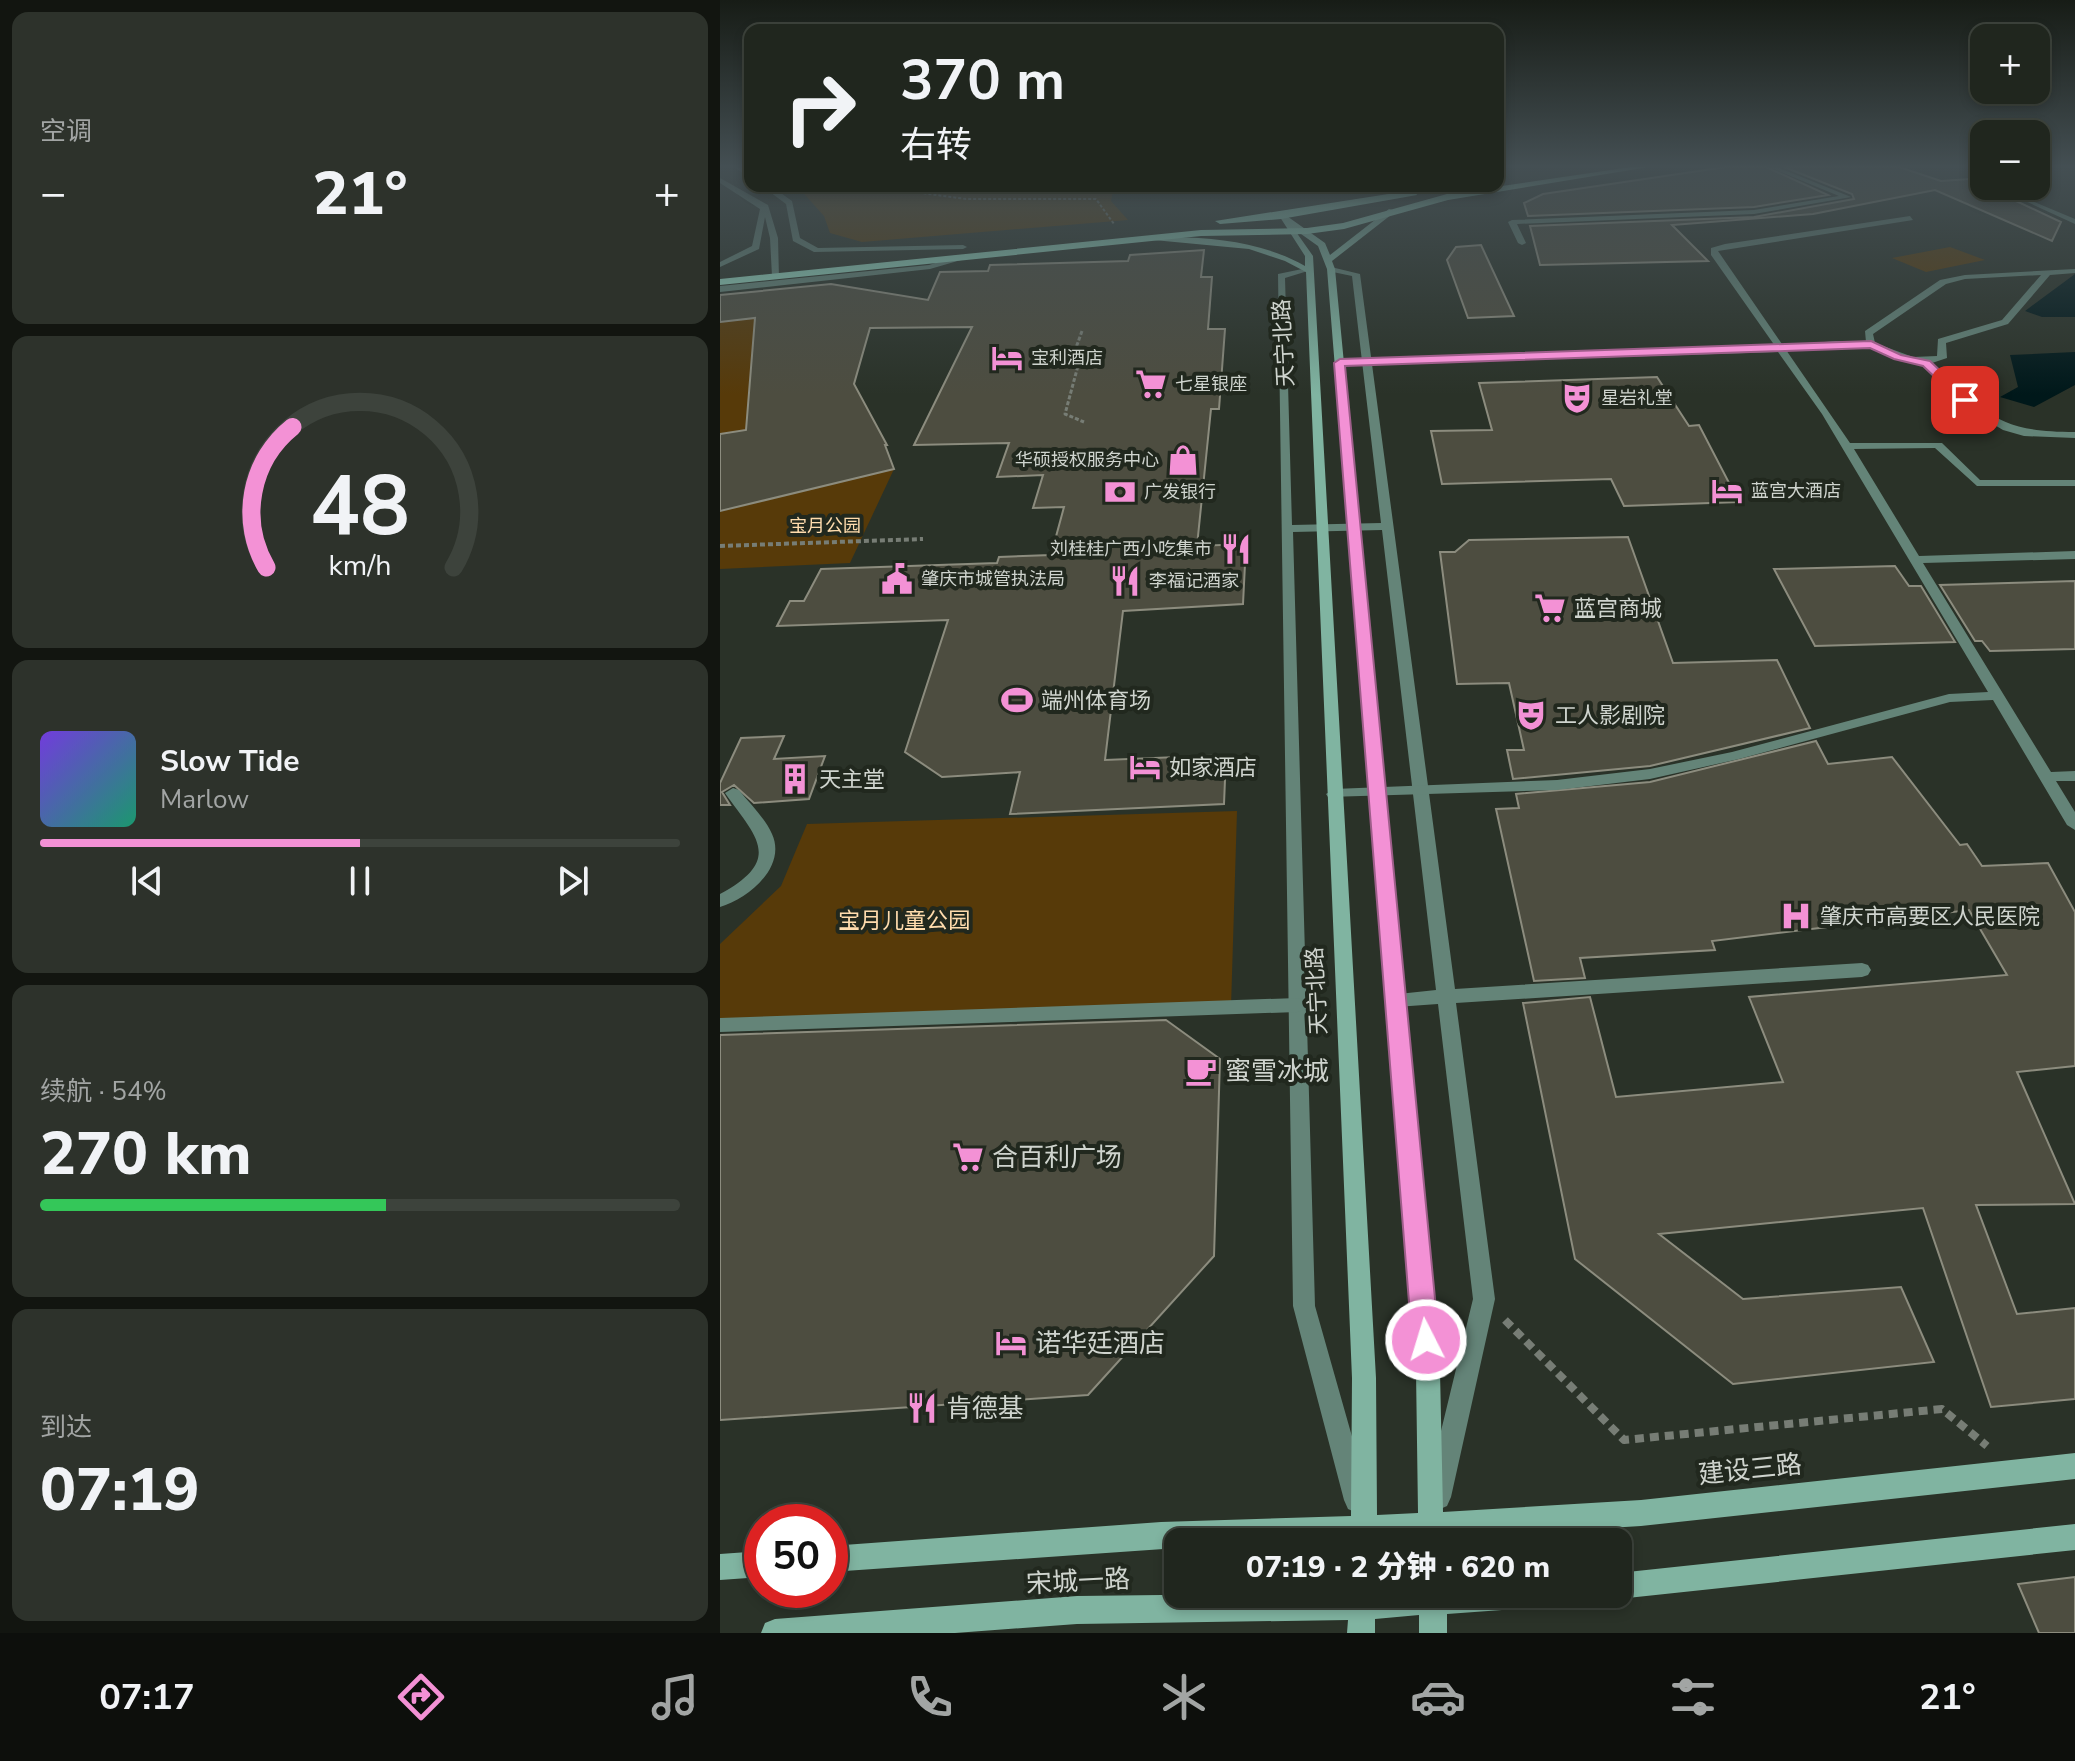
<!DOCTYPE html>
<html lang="zh">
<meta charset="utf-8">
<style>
:root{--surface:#20261e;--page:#2d322b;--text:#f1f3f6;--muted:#a2a5a4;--line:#3d433c;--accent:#f391d5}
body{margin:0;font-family:"Nunito Sans","Noto Sans SC",sans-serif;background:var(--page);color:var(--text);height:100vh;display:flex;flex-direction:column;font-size:30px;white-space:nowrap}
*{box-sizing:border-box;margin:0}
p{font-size:26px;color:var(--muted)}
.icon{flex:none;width:44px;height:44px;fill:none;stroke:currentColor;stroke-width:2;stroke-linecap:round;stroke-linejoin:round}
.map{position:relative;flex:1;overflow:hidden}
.drawer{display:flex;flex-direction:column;gap:12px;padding:12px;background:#121510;width:720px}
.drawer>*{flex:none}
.banner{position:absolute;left:24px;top:24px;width:760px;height:168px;border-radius:16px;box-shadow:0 4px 12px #0003,0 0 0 2px var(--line);background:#20261e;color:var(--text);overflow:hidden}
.tools{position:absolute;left:1250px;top:24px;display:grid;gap:16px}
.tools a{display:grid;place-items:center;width:80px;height:80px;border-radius:16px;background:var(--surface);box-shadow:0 4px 12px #0003,0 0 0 2px var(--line);font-size:40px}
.speed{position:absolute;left:24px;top:1504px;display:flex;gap:16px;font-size:40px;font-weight:700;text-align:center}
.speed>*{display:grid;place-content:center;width:104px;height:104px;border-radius:50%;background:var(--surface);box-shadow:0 4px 12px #0003,0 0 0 2px var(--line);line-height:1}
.speed .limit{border:12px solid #d22;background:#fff;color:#111}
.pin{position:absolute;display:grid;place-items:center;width:68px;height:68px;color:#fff;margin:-34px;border-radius:16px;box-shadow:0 4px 12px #0006}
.me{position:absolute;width:88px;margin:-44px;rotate:355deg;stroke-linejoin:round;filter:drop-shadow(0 0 6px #0008)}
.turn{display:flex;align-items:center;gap:28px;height:168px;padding:0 24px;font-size:36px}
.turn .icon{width:104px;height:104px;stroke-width:2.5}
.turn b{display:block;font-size:56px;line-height:68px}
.big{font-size:60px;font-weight:800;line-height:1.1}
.drawer .tile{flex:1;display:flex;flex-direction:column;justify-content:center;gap:12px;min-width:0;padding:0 28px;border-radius:16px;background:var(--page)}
.drawer .dial{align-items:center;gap:0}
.dial svg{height:208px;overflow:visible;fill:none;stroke:var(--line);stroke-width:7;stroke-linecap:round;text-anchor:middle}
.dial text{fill:var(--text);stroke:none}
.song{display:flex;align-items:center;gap:24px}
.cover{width:96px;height:96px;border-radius:12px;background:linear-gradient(135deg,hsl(260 70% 55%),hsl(160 70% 35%))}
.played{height:8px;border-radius:4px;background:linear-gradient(90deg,var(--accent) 50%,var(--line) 50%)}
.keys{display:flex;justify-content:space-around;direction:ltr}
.heat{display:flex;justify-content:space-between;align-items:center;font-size:44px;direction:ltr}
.charge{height:12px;border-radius:6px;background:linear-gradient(90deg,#34c759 54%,var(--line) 0)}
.trip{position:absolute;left:444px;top:1528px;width:468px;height:80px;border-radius:16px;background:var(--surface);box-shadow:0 4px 12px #0003,0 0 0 2px var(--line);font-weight:800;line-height:80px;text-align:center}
.tabs{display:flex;height:128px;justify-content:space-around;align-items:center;background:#0d0f0c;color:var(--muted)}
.tabs .icon{width:56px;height:56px}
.tabs .selected{color:var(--accent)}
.tabs b{font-size:36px;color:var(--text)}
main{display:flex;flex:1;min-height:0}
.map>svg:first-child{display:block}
</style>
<main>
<section class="drawer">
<div class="tile"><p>空调</p>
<div class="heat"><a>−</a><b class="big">21°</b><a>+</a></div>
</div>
<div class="tile dial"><svg viewBox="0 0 100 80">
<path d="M14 69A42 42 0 1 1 86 69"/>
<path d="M14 69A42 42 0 0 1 24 15" stroke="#f391d5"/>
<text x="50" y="56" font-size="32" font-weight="700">48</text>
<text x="50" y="72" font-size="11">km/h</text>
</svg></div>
<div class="tile">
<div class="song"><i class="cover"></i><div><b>Slow Tide</b><p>Marlow</p></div></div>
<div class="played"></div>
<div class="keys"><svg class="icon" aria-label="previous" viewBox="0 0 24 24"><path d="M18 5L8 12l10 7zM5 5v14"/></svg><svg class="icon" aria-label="pause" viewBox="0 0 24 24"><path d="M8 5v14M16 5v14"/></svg><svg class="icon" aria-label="next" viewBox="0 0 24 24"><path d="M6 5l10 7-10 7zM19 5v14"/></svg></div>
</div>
<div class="tile"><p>续航 · 54%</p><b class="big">270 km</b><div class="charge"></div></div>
<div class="tile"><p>到达</p><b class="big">07:19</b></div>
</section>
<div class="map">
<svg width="1355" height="1633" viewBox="0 0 1355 1633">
<rect width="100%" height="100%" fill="#2a3228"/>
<!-- green -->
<path fill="#573a09" d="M77 186H394L391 201 408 220 142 242 110 233 104 216Z
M1230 247 1265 260 1206 272 1172 258Z
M35 318 26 430 0 434V322Z
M174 469 130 563 0 569V505L2 511Z
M517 811 511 1007 0 1025V944L61 886 87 824Z"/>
<!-- water -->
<path fill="#00181a" d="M1355 274V317H1322L1305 311Z
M1355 352V385L1314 407 1280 397 1298 387 1290 355Z"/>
<!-- building -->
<path fill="#4d4d40" stroke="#8c8c7e" stroke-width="2" d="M1006 167H1046L1108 195 1034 207 808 216 804 203 823 194Z
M1064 167H1179L1221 181 1264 178V186L1341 222 1332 241 1215 190 1093 214 952 225 988 261 820 265 810 226 1034 217 1134 199 1132 194Z
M761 245 794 316 748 318 727 260 736 247Z
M484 250 481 277H492L488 329H505L499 409H491L477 546 526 544 523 604 403 611 385 760 506 755 504 804 290 814 300 772 222 777 185 752 228 620 57 626 70 601H84L101 569 277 563 279 557 331 555 344 507 313 508 323 475 277 477 289 443 194 445 252 327 150 328 134 384 167 445H165L174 469 0 511V434L26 430 35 318 0 322V295L111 284 208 300 220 272 268 271 270 265 408 261 410 255Z
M937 377 969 426 979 425 1019 502 904 506 891 479 722 484 711 431 772 430 759 383Z
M908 537 953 663 1057 660 1090 728 930 766 793 779 787 750H804L789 683 737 684 720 552H735L749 540Z
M1175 566 1189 586H1201L1235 642 1095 646 1054 569Z
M1355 581V649L1270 651 1262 641H1255L1220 585Z
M64 736 54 759 105 756 89 799 34 803 14 785 2 792 10 805H0V783L21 738Z
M1096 741 1108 764 1172 757 1240 845 1247 844 1262 866 1328 863 1355 912V1066L1297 1072 1355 1204 1256 1205 1297 1314 1355 1308V1399L1271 1407 1203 1208 939 1234 1023 1299 1181 1287 1214 1362 1013 1384 855 1259 803 1003 870 997 896 1097 1063 1082 1029 997 1287 975 1249 910 992 941 995 950 860 958 865 978 814 981 776 809 799 808 796 794 930 782Z
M446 1020 500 1059 494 1256 368 1395 0 1420V1035Z
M1355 1577V1633H1319L1298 1584Z"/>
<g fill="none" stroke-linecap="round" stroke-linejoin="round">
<!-- path-far3 -->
<path stroke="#777d75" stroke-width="2" stroke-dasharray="3 2" stroke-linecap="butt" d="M149 186 246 199H376L394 224
M347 186 378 187
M96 189 108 186"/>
<!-- path-far2 -->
<path stroke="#777d75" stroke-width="3" stroke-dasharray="4 2" stroke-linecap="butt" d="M362 331 352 359 359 362 345 414 364 422"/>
<!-- path-far1 -->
<path stroke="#777d75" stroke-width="4" stroke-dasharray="5 3" stroke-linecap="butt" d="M0 546 203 539"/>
<!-- path -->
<path stroke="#777d75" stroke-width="8" stroke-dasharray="9 6" stroke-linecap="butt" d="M785 1320 904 1440 1222 1409 1267 1446"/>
<!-- service -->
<path fill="#648478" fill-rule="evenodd" d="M1279 187 1355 219V224L1279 189Z
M238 256 241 260 210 269 0 292V286L209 265Z
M611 267 640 274 735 989 1142 963 1148 965 1151 970 1148 975 1142 977 736 1003 775 1299 731 1497 727 1506 718 1510 709 1506 705 1497 753 1299 718 1004 676 1007 669 1005 667 1000 669 995 716 990 662 530 573 532 595 1306 650 1500 646 1509 637 1513 628 1509 624 1500 573 1306 558 274 587 268 591 270 565 278 572 525 661 523 632 276 608 271Z
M1355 269V273L1330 275 1288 324 1226 343 1227 358 1212 363C1266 414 1277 432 1355 432V438L1304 436 1283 430 1253 412 1202 364 1187 362 1157 349 1127 346 1059 352 1054 349 1059 346 1116 341 1146 342 1145 331 1220 280 1245 275ZM1321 275 1282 320 1218 339 1217 356 1193 357 1155 343 1153 334 1226 284 1245 279Z
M13 788 19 790C30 804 45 818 52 834 67 867 28 899 0 907V894C65 859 35 836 5 793Z"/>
<!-- pedestrian -->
<path fill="#648478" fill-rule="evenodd" d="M1049 167H1057L1131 197 1034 214 797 224 806 243 802 245 798 243 788 222 792 220 1034 210 1119 196Z"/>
<!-- minor -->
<path fill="#648478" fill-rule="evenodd" d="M1190 216 1193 220 998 251 1130 443H1222L1260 480H1355V486H1257L1215 448 1134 449 1199 556 1355 551V559L1203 563 1331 772 1355 771V781H1336L1355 812V830L1347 825 1273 700 1230 702 1019 759 930 779 837 790 608 797 606 794 614 789 837 780 930 769 1012 752 1229 694 1268 692 1102 414 1058 352 620 366 615 363 620 360 1055 346 991 255V248L1005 244Z
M577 998 584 1000 586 1005 584 1010 577 1012 0 1032V1018Z"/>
<!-- tertiary -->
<path fill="#648478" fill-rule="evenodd" d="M14 167H21L30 173V178Z
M0 178 48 205 58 238 59 278 52 276 50 238 45 217 39 249 0 267V262L32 246 40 209 0 183Z
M42 186H51L72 201 80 238 98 248 243 245 247 247 243 249 94 252 73 241 66 204Z"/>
<!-- secondary -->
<path fill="#80b4a1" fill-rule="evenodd" d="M669 209 676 211 612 261 615 269 720 1371 723 1512 921 1500 1355 1453V1479L921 1526 724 1538V1542H698V1539L657 1542H458V1548L110 1572V1546L441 1522 631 1516 632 1378 586 272 565 261 529 249 423 239C432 235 443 237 453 237 500 238 544 243 585 266V256L558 214H564L605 243 610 255ZM574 229 598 246 607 269 696 1371 698 1513 657 1515 656 1378 593 256Z
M1355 1524V1550L898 1599 888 1594H898V1573Z
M42 1551V1577L0 1580V1554Z
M526 1594H824L820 1604 810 1608 727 1614V1633H699V1615L655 1619V1633H627L628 1620 357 1624 235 1633H41L45 1623 55 1619 357 1596Z"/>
<!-- primary -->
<path fill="#95d9c1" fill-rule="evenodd" d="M911 167H929L728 200 624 229 587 234 481 236 0 285V279L481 230 587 228 623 223 727 194Z
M694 190 697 195 561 219 500 224 495 221Z"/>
</g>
<!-- sky -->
<linearGradient id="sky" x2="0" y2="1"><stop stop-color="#171c16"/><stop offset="0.42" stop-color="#444f53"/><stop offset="1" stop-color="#444f53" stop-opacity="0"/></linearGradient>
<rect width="1355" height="395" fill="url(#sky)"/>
<!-- route -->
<path fill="#f391d5" stroke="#9e5e8a" stroke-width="2" d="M1151 341 1181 355 1210 361 1251 400 1241 402 1203 366 1174 359 1150 348 625 366 719 1340 715 1349 706 1352 696 1349 692 1340 614 363 620 359Z"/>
<!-- icons -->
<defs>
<symbol id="hotel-bare" viewBox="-9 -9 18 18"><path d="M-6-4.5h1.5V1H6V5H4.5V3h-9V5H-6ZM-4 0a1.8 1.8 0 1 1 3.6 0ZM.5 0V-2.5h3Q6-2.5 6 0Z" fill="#f391d5" stroke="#21281e" stroke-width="2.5" paint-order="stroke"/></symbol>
<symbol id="supermarket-bare" viewBox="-9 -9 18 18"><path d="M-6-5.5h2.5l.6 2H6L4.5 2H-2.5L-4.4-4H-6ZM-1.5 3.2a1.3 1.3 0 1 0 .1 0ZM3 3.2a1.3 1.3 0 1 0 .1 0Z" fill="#f391d5" stroke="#21281e" stroke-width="2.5" paint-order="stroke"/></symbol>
<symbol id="theatre-bare" viewBox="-9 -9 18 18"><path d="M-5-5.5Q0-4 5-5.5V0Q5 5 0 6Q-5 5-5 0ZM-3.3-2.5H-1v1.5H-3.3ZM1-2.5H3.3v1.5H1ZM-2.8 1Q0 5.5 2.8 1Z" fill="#f391d5" stroke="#21281e" stroke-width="2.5" paint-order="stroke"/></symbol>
<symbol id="shop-bare" viewBox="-9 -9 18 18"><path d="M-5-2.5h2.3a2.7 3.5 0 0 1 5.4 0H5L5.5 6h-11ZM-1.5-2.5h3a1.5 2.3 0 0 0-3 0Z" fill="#f391d5" stroke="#21281e" stroke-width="2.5" paint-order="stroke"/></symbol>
<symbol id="bank-bare" viewBox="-9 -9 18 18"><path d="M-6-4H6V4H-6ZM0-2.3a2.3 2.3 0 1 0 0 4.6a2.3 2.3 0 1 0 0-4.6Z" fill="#f391d5" stroke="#21281e" stroke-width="2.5" paint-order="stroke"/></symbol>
<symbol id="restaurant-bare" viewBox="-9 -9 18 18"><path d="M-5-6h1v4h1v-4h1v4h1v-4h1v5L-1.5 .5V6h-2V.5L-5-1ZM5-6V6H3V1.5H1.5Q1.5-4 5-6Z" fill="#f391d5" stroke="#21281e" stroke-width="2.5" paint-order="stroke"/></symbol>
<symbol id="civic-bare" viewBox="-9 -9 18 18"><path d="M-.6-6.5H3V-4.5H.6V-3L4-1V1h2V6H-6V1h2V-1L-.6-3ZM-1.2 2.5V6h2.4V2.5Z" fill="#f391d5" stroke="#21281e" stroke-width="2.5" paint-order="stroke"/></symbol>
<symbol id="stadium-bare" viewBox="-9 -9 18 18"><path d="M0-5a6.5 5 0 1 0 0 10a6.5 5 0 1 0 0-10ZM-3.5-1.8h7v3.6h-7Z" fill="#f391d5" stroke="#21281e" stroke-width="2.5" paint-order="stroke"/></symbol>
<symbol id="building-bare" viewBox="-9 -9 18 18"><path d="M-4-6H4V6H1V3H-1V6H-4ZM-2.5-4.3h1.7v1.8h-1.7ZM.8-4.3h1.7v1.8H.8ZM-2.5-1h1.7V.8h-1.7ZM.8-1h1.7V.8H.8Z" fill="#f391d5" stroke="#21281e" stroke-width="2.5" paint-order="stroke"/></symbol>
<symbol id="hospital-bare" viewBox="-9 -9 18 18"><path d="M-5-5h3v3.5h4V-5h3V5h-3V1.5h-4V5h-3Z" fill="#f391d5" stroke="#21281e" stroke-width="2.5" paint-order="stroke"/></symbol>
<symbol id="cafe-bare" viewBox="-9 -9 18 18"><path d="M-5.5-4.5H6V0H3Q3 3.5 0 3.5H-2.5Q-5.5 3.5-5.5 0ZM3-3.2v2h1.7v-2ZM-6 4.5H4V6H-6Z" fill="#f391d5" stroke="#21281e" stroke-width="2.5" paint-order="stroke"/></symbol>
</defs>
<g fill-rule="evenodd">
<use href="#hotel-bare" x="265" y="336" width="44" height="44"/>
<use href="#supermarket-bare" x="409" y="362" width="44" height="44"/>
<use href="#theatre-bare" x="835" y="376" width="44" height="44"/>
<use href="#shop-bare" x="441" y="438" width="44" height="44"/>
<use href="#hotel-bare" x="985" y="469" width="44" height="44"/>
<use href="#bank-bare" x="378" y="470" width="44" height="44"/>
<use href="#restaurant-bare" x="494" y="527" width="44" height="44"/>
<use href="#civic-bare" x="155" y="557" width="44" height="44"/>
<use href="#restaurant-bare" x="383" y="559" width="44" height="44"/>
<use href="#supermarket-bare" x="808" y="586" width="44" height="44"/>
<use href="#stadium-bare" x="275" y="678" width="44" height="44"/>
<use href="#theatre-bare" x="789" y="693" width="44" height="44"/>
<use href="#hotel-bare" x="403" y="745" width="44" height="44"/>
<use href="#building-bare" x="53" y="757" width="44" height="44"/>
<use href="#hospital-bare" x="1054" y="894" width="44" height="44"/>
<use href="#cafe-bare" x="459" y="1049" width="44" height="44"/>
<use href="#supermarket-bare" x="226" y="1135" width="44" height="44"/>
<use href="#hotel-bare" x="269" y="1321" width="44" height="44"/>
<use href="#restaurant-bare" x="180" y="1386" width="44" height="44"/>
</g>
<g text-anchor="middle" stroke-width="8" stroke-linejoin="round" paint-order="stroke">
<!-- far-poi labels -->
<g font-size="18" fill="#cfd4ce" stroke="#21281e" text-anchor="start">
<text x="311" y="364">宝利酒店</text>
<text x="455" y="390">七星银座</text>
<text x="881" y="404">星岩礼堂</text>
<text x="439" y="466" text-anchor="end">华硕授权服务中心</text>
<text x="1031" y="497">蓝宫大酒店</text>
<text x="424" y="498">广发银行</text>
<text x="492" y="555" text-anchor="end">刘桂桂广西小吃集市</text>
<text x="201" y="585">肇庆市城管执法局</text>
<text x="429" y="587">李福记酒家</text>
</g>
<!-- far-park labels -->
<g font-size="18" fill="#ffdcad" stroke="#21281e">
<text x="105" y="532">宝月公园</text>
</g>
<!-- street labels -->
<g font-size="22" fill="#cfd4ce" stroke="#21281e">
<text transform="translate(563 343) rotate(-93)" y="8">天宁北路</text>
<text transform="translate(596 991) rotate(-93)" y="8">天宁北路</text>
</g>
<!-- poi labels -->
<g font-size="22" fill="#cfd4ce" stroke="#21281e" text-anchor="start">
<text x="854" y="616">蓝宫商城</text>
<text x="321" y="708">端州体育场</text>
<text x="835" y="723">工人影剧院</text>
<text x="449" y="775">如家酒店</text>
<text x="99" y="787">天主堂</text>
<text x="1100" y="924">肇庆市高要区人民医院</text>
</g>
<!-- park labels -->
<g font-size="22" fill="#ffdcad" stroke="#21281e">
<text x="184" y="928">宝月儿童公园</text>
</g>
<!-- near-poi labels -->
<g font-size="26" fill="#cfd4ce" stroke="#21281e" text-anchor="start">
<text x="505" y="1080">蜜雪冰城</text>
<text x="272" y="1166">合百利广场</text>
<text x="315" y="1352">诺华廷酒店</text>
<text x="226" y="1417">肯德基</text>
</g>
<!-- near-street labels -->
<g font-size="26" fill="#cfd4ce" stroke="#21281e">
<text transform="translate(1030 1469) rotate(-6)" y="9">建设三路</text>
<text transform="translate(358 1581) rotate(-3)" y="9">宋城一路</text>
</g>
</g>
</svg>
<div class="tools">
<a>+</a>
<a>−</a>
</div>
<div class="speed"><div class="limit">50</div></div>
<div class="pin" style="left:1245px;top:400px;background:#d93025"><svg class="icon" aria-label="arrive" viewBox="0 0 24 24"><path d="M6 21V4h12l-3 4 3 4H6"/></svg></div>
<svg class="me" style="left:706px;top:1340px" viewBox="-20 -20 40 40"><circle r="17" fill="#f391d5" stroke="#fff" stroke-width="3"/><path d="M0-11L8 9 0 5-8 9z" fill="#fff"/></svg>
<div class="trip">07:19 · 2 分钟 · 620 m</div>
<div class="banner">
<div class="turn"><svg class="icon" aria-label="right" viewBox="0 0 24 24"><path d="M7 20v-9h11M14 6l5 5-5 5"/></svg><div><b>370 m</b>右转</div></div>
</div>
</div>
</main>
<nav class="tabs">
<b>07:17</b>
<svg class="icon selected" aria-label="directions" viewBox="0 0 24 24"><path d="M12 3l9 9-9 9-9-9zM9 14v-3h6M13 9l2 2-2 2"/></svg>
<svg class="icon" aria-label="music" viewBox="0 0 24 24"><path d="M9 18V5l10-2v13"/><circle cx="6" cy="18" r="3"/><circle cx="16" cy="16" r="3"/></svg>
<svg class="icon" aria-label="phone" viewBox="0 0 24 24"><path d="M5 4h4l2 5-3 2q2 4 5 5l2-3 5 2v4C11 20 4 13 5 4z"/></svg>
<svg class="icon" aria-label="climate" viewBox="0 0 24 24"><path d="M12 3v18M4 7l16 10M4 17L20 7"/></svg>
<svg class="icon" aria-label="car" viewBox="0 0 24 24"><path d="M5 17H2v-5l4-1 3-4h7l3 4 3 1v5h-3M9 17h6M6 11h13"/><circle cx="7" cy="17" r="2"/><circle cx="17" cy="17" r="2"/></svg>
<svg class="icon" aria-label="filters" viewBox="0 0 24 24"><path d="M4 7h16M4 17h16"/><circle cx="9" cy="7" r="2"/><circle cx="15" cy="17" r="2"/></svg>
<b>21°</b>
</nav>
